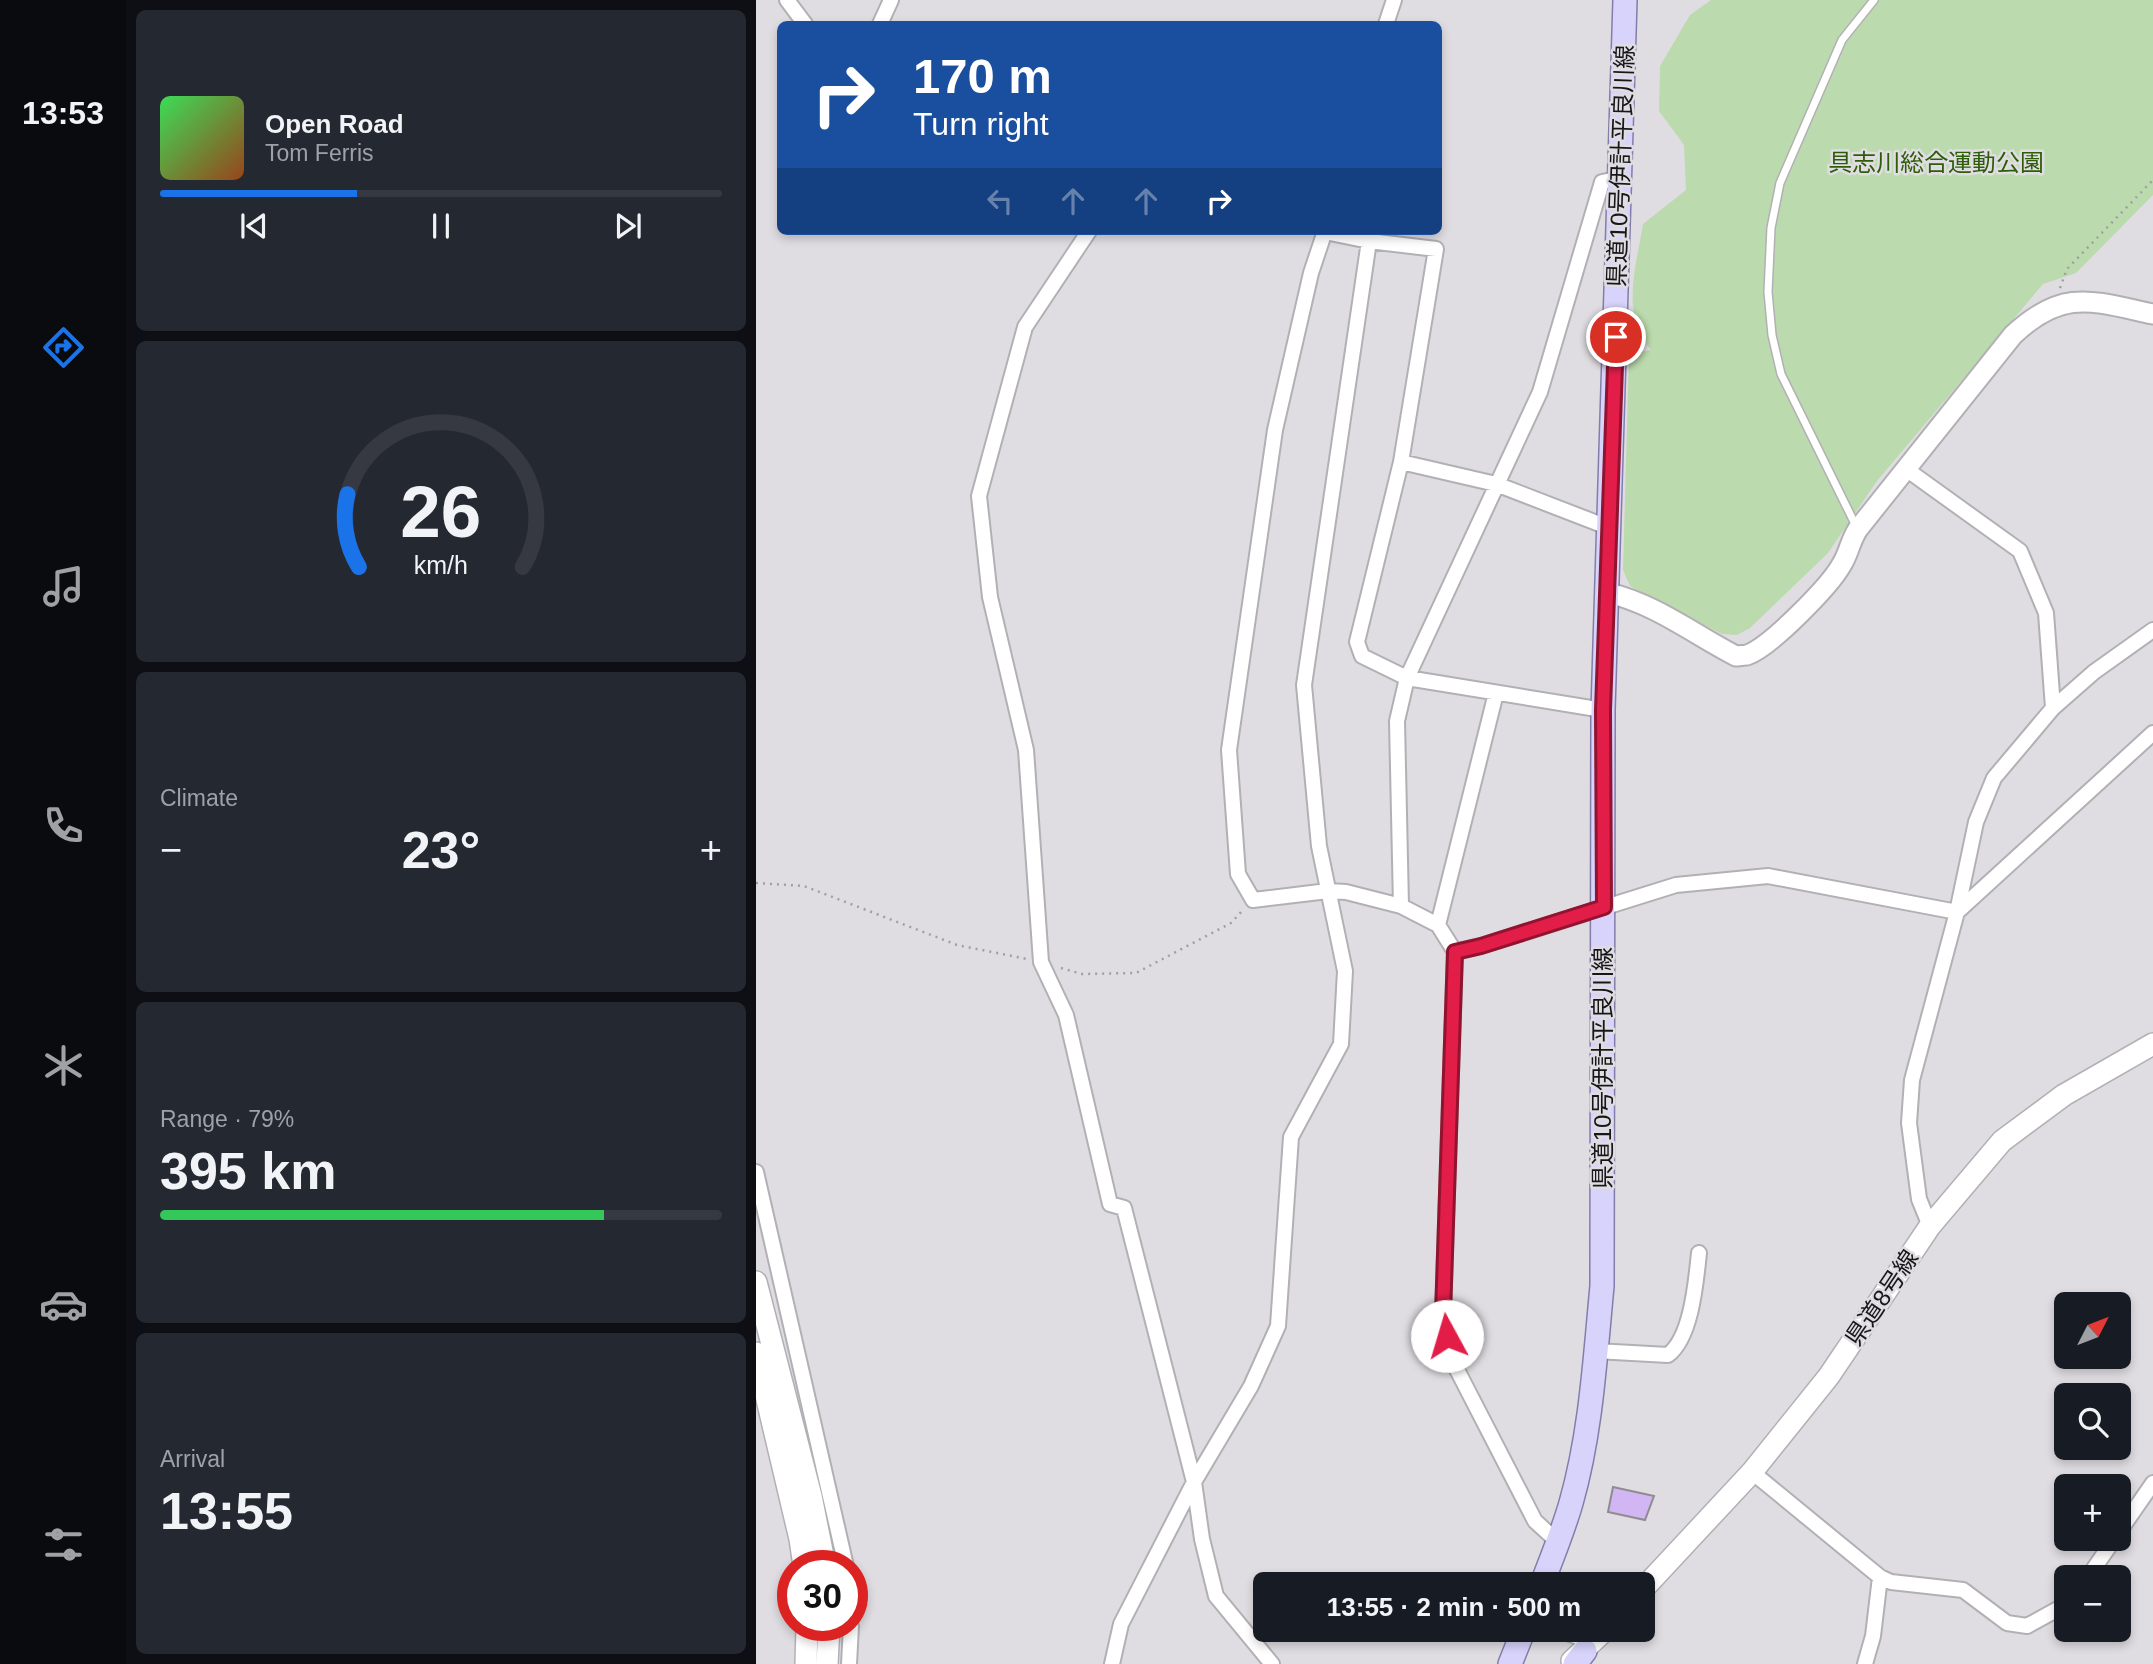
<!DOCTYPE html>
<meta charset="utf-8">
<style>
:root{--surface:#171b24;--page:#242831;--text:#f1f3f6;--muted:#9ea1a6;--line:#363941;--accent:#1a73e8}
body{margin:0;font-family:Helvetica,"Noto Sans JP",sans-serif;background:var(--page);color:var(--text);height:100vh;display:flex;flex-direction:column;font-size:26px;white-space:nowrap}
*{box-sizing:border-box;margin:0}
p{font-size:23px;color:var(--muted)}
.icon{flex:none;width:38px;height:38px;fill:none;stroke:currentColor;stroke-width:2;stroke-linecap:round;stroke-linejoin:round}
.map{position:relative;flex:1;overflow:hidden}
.panel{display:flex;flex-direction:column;gap:10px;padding:10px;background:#0d0f14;width:630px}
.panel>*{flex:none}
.hud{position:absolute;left:21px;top:21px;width:665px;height:214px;border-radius:10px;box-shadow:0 4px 10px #0003;background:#1a4fa0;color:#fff;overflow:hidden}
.needle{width:46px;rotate:48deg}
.controls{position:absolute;left:1298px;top:1292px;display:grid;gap:14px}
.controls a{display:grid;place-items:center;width:77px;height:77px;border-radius:10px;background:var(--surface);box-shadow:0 4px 10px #0003;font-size:35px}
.speed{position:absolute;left:21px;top:1550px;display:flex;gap:14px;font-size:35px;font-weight:700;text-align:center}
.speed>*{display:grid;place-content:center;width:91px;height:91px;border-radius:50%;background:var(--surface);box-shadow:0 4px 10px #0003;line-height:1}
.speed .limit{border:10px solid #d22;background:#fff;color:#111}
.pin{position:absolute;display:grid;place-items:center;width:60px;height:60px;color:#fff;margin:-30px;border:4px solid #fff;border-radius:50%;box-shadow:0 2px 7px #0007}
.me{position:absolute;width:77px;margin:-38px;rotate:354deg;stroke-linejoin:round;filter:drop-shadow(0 0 5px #0008)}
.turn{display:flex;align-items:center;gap:24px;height:147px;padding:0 21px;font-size:32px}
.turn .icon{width:91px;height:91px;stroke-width:2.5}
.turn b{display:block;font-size:49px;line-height:60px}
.lanes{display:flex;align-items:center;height:66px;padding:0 21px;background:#0003;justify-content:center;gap:35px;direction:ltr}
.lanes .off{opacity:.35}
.big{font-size:52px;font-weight:600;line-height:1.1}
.panel .tile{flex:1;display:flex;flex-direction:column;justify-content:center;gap:10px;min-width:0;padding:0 24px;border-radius:10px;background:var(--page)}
.panel .dial{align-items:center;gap:0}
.dial svg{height:182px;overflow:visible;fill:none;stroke:var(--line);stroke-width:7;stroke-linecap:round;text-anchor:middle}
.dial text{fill:var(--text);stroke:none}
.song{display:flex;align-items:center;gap:21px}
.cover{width:84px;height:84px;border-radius:10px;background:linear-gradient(135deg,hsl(130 70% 55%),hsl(20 70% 35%))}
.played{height:7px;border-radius:4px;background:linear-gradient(90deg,var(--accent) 35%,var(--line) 35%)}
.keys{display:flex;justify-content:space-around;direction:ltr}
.heat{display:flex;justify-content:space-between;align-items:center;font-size:38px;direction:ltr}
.charge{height:10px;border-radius:5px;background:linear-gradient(90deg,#34c759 79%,var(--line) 0)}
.trip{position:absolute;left:497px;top:1572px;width:402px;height:70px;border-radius:10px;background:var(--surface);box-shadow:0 4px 10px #0003;font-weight:600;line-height:70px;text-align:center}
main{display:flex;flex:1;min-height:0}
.dock{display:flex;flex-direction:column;width:126px;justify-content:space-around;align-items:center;background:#090b0e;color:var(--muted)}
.dock .icon{width:49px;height:49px}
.dock .on{color:var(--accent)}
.dock b{font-size:32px;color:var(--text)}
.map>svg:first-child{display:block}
</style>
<main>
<nav class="dock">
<b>13:53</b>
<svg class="icon on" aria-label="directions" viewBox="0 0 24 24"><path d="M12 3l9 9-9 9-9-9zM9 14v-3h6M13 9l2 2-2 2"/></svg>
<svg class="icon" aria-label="music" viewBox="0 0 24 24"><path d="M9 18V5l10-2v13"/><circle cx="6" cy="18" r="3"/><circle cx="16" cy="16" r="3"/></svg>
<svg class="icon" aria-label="phone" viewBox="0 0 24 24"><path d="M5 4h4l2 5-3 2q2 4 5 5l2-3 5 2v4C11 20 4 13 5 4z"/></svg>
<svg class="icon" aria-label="climate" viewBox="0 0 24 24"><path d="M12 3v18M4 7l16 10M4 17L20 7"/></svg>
<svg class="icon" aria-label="car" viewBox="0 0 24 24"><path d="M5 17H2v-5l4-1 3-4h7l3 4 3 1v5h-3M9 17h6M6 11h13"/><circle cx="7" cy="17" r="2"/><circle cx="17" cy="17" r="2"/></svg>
<svg class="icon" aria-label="filters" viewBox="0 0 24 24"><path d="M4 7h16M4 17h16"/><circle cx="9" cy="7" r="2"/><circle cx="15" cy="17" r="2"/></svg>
</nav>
<section class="panel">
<div class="tile">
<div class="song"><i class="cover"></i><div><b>Open Road</b><p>Tom Ferris</p></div></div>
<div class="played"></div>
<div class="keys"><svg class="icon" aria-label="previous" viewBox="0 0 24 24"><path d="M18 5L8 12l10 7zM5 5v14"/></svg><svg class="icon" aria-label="pause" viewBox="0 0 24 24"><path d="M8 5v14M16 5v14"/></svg><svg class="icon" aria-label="next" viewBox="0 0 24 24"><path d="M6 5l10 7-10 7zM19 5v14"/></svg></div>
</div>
<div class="tile dial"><svg viewBox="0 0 100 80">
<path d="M14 69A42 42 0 1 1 86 69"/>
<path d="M14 69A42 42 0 0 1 9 37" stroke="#1a73e8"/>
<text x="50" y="56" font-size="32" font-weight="700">26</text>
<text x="50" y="72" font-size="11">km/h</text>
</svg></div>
<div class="tile"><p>Climate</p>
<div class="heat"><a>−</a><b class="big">23°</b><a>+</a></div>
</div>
<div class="tile"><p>Range · 79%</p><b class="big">395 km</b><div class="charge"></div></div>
<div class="tile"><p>Arrival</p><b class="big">13:55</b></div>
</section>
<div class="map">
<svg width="1397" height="1664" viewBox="0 0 1397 1664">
<rect width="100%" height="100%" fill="#e0dde2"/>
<!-- green -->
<path fill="#bbdaad" d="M955 0H1397V195L1320 273 1287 284 1121 481 1072 553 994 628 981 635 966 634 874 586 867 570 873 354 895 350C864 313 880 268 887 224L930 190 928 145 903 111 904 66 934 15Z"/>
<!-- building -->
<path fill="#d2b5f3" stroke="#8e8c90" stroke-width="2" d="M857 1487 898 1496 889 1520 852 1512Z"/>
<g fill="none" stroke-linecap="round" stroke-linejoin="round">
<defs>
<path id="service" d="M1100 526 1025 374 1016 335 1012 292 1015 228 1024 183 1086 40 1118 0"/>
<path id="minor" d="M31 0 49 24
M124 24 135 0
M630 24 638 0
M333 231 269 327 223 496 234 597 270 750 285 962 310 1015 354 1204 368 1208 438 1482 446 1539 460 1596 516 1664
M569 231 555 273 519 430 473 750 482 874 497 900 572 891 590 892 645 906 682 925 699 952 687 1314 695 1358 779 1521 802 1542
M569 232 613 241 680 249 645 462 601 642 606 656 651 678 847 710
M645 462 740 484 854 528
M1150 469 1264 551 1290 613 1297 708
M645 906 641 721 651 678 784 392 846 182 865 178
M1201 912 1397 733
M682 925 740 693
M699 952 725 946 920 885 1012 876 1201 912
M0 1172 90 1566
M1174 1226 1163 1199 1153 1123 1156 1080 1201 912 1220 822 1238 778 1297 708 1338 672 1397 630
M840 1351 912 1355C936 1337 940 1280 943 1253
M996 1472 1124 1577 1135 1582 1207 1590 1251 1623 1271 1626 1311 1604
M1363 1532 1397 1483
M1332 1577 1359 1538
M93 1664 95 1626
M356 1664 365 1624 438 1482 495 1386 522 1326 535 1137 585 1044 589 971 563 846 548 685 613 241
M1109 1664 1117 1636 1124 1577"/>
<path id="tertiary" d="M852 593C898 603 939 635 980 656 981 656 990 655 991 655 1014 647 1074 586 1086 564 1093 553 1094 541 1102 529L1257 335C1307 288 1336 301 1397 314"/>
<path id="secondary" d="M0 1282 55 1496 69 1566
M0 1353 44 1539 48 1566
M887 1589 996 1472 1073 1376 1174 1226 1246 1141 1308 1095 1397 1044
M809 1629 824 1634 850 1629
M816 1661 850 1629
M50 1664 51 1626
M71 1664 73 1626"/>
<path id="primary" d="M786 1584C796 1557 807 1531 815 1503 835 1433 839 1359 846 1286L847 710 869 0
M754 1664 768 1629
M819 1664 829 1651"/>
</defs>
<!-- service casing -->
<use href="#service" stroke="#b2b0b5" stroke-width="10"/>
<!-- minor casing -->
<use href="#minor" stroke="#b2b0b5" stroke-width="18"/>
<!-- tertiary casing -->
<use href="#tertiary" stroke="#b2b0b5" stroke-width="23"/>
<!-- secondary casing -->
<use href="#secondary" stroke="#b2b0b5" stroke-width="24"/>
<!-- primary casing -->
<use href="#primary" stroke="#827eaa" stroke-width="26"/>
<!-- path -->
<path stroke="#a19fa2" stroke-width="2.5" stroke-dasharray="2 5" stroke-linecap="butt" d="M1304 288 1311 269 1397 180
M0 883 48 886 201 945 271 959
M305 968 326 974 380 973 475 923 486 911"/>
<!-- service -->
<use href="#service" stroke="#fff" stroke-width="7"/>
<!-- minor -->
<use href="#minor" stroke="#fff" stroke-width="14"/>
<!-- tertiary -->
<use href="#tertiary" stroke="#fff" stroke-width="19"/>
<!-- secondary -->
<use href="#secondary" stroke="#fff" stroke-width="21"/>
<!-- primary -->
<use href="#primary" stroke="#d7d3fb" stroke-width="23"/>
</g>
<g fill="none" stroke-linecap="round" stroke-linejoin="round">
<defs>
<path id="route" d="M691 1336 687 1314 699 952 725 946 848 907 847 710 860 337"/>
</defs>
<!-- route casing -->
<use href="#route" stroke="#92132f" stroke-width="18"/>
<!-- route -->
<use href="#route" stroke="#e11d48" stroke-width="12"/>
</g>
<g text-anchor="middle" stroke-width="5" stroke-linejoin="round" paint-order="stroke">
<!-- park labels -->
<g font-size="24" fill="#2d5d08" stroke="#e0dde2">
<text x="1180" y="171">具志川総合運動公園</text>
</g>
<!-- street labels -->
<g font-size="24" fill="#171718" stroke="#e0dde2">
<text transform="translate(865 166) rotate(-88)" y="8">県道10号伊計平良川線</text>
<text transform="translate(847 1068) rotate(-90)" y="8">県道10号伊計平良川線</text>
<text transform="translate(1126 1298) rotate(-56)" y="8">県道8号線</text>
</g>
</g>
</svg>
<div class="controls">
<a><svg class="needle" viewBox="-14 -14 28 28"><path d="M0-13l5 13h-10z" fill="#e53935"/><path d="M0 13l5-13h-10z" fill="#9ea1a6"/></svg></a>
<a><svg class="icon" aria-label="search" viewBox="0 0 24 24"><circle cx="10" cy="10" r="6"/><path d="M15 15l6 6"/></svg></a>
<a>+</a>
<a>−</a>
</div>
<div class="speed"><div class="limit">30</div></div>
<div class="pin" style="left:860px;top:337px;background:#d93025"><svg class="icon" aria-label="arrive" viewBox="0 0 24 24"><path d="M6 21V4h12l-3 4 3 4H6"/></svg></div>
<svg class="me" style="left:691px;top:1336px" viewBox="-20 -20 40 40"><circle r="19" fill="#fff"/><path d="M0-13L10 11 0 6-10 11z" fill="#e11d48"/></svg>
<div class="trip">13:55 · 2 min · 500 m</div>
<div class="hud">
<div class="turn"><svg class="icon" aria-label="right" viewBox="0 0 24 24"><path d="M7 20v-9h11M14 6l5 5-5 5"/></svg><div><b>170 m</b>Turn right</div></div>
<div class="lanes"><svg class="icon off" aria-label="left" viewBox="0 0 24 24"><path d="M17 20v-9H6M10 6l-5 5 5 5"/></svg><svg class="icon off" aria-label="ahead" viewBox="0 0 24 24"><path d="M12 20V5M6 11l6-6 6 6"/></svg><svg class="icon off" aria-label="ahead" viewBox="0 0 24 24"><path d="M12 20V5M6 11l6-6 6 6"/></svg><svg class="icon" aria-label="right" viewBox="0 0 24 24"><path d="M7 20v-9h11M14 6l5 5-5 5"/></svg></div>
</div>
</div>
</main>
